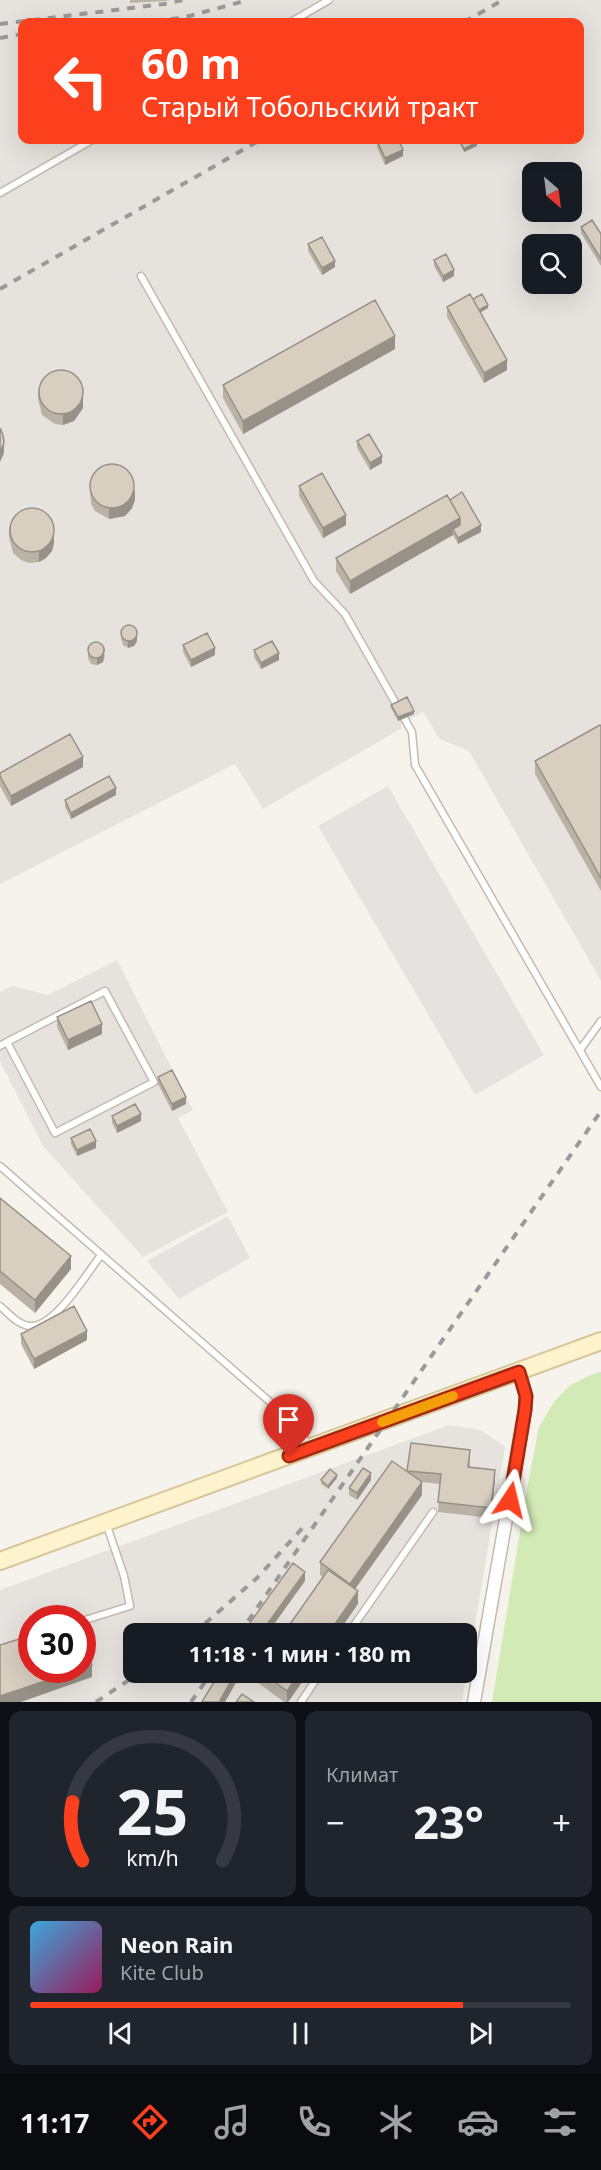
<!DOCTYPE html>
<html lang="ru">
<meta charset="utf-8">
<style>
:root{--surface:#171b24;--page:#20242c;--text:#f1f3f6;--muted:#9ea1a6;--line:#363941;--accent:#fc3f1d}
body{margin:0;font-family:"Noto Sans",sans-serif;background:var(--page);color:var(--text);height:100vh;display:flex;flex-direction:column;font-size:22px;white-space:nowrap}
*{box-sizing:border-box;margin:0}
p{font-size:20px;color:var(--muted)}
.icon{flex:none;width:33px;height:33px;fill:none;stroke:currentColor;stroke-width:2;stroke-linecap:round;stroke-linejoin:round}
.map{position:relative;height:1702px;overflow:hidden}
.panel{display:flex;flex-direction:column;gap:9px;padding:9px;background:#0d0f14;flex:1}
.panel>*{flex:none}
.top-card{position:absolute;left:18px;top:18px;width:566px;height:126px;border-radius:12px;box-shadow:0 6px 24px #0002;background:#fc3f1d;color:#fff;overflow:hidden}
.needle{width:39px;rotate:152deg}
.tools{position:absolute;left:522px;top:162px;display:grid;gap:12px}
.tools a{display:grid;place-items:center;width:60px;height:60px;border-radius:12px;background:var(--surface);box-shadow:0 6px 24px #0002;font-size:30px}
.speed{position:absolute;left:18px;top:1605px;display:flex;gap:12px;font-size:30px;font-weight:700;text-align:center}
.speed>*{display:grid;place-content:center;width:78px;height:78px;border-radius:50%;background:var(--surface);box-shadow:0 6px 24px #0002;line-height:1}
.speed .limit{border:9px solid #d22;background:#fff;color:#111}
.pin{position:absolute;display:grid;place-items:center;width:51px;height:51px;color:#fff;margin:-62px -26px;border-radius:50% 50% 50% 0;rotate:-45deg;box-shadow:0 0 6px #0007}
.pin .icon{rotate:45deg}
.me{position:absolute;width:66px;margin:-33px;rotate:10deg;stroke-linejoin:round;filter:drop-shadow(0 0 4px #0008)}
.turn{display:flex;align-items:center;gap:21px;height:126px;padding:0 24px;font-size:27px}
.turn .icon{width:78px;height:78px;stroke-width:2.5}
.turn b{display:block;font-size:42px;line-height:51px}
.big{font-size:45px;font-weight:700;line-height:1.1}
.panel .tile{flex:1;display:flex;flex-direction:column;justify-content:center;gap:9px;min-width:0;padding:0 21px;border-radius:12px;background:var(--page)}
.panel .dial{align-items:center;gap:0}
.dial svg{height:156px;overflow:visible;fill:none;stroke:var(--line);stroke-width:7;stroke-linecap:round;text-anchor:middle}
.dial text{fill:var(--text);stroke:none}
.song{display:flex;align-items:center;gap:18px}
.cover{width:72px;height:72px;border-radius:9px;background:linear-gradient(135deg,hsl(200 70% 55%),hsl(330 70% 35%))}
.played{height:6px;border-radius:3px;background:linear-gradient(90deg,var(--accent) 80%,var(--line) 80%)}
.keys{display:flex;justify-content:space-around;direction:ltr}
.heat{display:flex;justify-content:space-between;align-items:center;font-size:33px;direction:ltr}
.panel .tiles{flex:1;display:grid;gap:9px;grid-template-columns:1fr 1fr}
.tile:last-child{grid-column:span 2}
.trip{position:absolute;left:123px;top:1623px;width:354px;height:60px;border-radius:12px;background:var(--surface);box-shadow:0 6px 24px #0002;font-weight:700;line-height:60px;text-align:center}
.tab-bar{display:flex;height:96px;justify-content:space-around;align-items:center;background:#090b0e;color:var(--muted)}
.tab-bar .icon{width:42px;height:42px}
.tab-bar .active{color:var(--accent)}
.tab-bar b{font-size:27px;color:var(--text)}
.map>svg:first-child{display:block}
</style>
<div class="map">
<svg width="601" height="1702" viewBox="0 0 601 1702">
<rect width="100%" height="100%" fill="#f6f3ec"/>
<!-- industrial -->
<path fill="#e6e2dd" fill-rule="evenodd" d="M0 0H601V981L469 751 440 739 423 712 400 725 402 728 263 809 235 764 0 884ZM22 22H579V140H22ZM532 172H572V212H532ZM532 244H572V284H532Z
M117 960 193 1110 178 1118 228 1212 143 1257 43 1146 0 1061V992L12 986 48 995Z
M449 1425 481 1430 505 1447 462 1702H0V1590ZM32 1618H82V1670H32ZM134 1634H466V1672H134Z"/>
<!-- green -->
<path fill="#d2eab5" d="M601 1372V1702H492L527 1489 539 1427 554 1402 569 1386 590 1375Z"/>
<!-- parking -->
<path fill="#e5e3e0" d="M388 786 544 1055 475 1095 318 826Z
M228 1216 250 1258 179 1299 147 1261Z"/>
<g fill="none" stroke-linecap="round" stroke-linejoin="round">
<defs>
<path id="lane" d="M291 22 329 0
M0 193 92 140
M141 276 314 581 345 614 412 732 415 765 601 1087
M0 1046 7 1042 105 991 154 1082 55 1133 7 1042
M580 1050 601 1021
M0 1166 293 1422 301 1431 308 1445
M0 1306C9 1314 19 1326 31 1326 55 1327 87 1273 101 1255
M82 1621 130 1606 124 1576 106 1523
M348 1634 433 1512
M301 1702 321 1672"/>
<path id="street" d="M474 1702 525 1410 526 1396 519 1372"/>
<path id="secondary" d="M0 1561 601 1341"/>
</defs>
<!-- lane casing -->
<use href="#lane" stroke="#c2bbae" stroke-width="9"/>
<!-- street casing -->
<use href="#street" stroke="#c2bbae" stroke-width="15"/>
<!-- secondary casing -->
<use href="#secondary" stroke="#d6c79b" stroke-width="20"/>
<!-- lane -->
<use href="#lane" stroke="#fff" stroke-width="6"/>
<!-- street -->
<use href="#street" stroke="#fff" stroke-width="12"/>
<!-- secondary -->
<use href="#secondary" stroke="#fff3cd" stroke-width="16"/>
<!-- rail -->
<path stroke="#9a9a9a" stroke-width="4" stroke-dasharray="8 8" stroke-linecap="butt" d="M139 22 182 18 248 0
M464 22 503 0
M0 24 164 4 183 0
M0 38 22 34
M0 289 260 140
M193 1634 257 1578 307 1523
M239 1634 601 1111
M96 1702 141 1672
M191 1702 212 1672"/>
</g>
<!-- wall -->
<path fill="#bab2a6" d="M130 0H171L165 1 130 3Z
M458 140H475L477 146 464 152Z
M377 141 403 156 385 165 377 147Z
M581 227 601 234V266L581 233Z
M308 244 335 267 322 275 308 251Z
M434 260 454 276 443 282 434 266Z
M473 299 488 308 481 312 507 370 484 383 447 317V307Z
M395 349 243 434 223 398V385Z
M83 387V408L74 421 63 425 55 424 42 415 38 399V389Z
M357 441 382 463 370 470 357 448Z
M90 483 135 500 132 508 125 516 109 519 95 511 91 504Z
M299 486 346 525 323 538 299 496Z
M450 500 481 532 458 544 453 535 350 594 336 571V558Z
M9 527 54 543 52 551 46 558 39 562 29 563 21 560 13 553 9 537Z
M121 631 137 641 134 646 128 648 123 645 121 638Z
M183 645 215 655 191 667 183 652Z
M254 650 279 660 261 669 254 657Z
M88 652 105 655 103 662 97 665 91 664 88 658Z
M391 705 414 714 398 721 391 708Z
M601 726V891L535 774V761Z
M83 767 11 806 0 786V773Z
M116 795 71 819 65 807V800Z
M57 1017 102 1034 68 1050 57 1027Z
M158 1077 186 1104 172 1111 158 1084Z
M112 1116 141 1121 117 1133 112 1123Z
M71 1138 96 1148 77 1156 71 1144Z
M0 1198 71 1269 35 1313 0 1284Z
M21 1334 87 1340 34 1369 21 1344Z
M411 1443 470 1459V1467L495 1480 491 1518 438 1512 440 1484 422 1482V1495L355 1589 358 1604 320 1575V1562L407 1471Z
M337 1478 328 1489 321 1484V1480Z
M371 1480 357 1500 349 1495V1488Z
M257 1672H309L288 1702H284L257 1682Z"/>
<!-- shaded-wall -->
<path fill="#979187" d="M477 142V146L464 152V149Z
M403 150V156L385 165V158Z
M335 261V267L322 275V268Z
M454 270V276L443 282V276Z
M488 305V308L476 315V311Z
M395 336V349L243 434V421Z
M507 360V370L484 383V373Z
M83 398V408L74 421 63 425V415Z
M4 443V453L0 462V452Z
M382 456V463L370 470V463Z
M135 490V500L132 508 125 516 109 519V509Z
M346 515V525L323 538V528Z
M460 518V531L453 529V535L350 594V581Z
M481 525V532L458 544V538Z
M54 534V543L52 551 46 558 39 562V552Z
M137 634V641L134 646 128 648V641Z
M105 648 103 662 97 665V658Z
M215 648V655L191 667V660Z
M279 653V660L261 669V663Z
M414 711V714L398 721V717Z
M83 757V767L11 806V796Z
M116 788V795L71 819V813Z
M102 1024V1034L68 1050V1040Z
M186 1097V1104L172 1111V1104Z
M141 1114V1121L117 1133V1126Z
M96 1141V1148L77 1156V1150Z
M71 1256V1269L35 1313V1300Z
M87 1331V1340L34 1369V1359Z
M495 1470V1480L491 1518V1508Z
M371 1473V1480L357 1500V1493Z
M337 1475V1478L328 1489V1486Z
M422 1482V1495L350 1596V1584Z
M305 1572V1581L267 1634H260Z
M358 1591V1604L337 1634H328Z
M92 1665V1677L21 1702H0V1696L78 1670H82V1668Z
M236 1672H242L225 1702H219Z
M300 1672H309L288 1702H287V1691Z"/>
<!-- building -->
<path fill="#d8cfc1" stroke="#979187" stroke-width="1.5" d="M380 140H399L403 150 385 158 377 141Z
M459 140H475L477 142 464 149Z
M592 220 601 234V259L581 227Z
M322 237 335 261 322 268 308 244Z
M446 254 454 270 443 276 434 260Z
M470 294 507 360 484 373 447 307Z
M482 294 488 305 479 310 473 299Z
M375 300 395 336 243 421 223 385Z
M39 392a22 22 0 1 1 44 0a22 22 0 1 1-44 0Z
M0 428 3 435 4 443 0 452Z
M369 434 382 456 370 463 357 441Z
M90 486a22 22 0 1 1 44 0a22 22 0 1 1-44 0Z
M322 473 346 515 323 528 299 486Z
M462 492 481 525 458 538 453 529 460 525V518L450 500Z
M447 495 460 518 350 581 336 558Z
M10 530a22 22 0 1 1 44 0a22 22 0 1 1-44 0Z
M121 633a8 8 0 1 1 16 0a8 8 0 1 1-16 0Z
M207 633 215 648 191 660 183 645Z
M272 641 279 653 261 663 254 650Z
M88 650a8 8 0 1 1 16 0a8 8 0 1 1-16 0Z
M407 697 414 711 398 717 391 705Z
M600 725 601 726V878L535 761Z
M70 734 83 757 11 796 0 776V773Z
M109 776 116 788 71 813 65 800Z
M91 1001 102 1024 68 1040 57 1017Z
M172 1070 186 1097 172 1104 158 1077Z
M135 1104 141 1114 117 1126 112 1116Z
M90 1129 96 1141 77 1150 71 1138Z
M0 1198 71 1256 35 1300 0 1271Z
M74 1306 87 1331 34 1359 21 1334Z
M411 1443 470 1450 468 1467 495 1470 491 1508 438 1502 441 1474 407 1471Z
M392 1461 422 1482 350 1584 320 1562Z
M363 1468 371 1473 357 1493 349 1488Z
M330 1469 337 1475 328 1486 321 1480Z
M293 1563 305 1572 260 1634H244L247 1629 254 1633 247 1627Z
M328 1570 358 1591 328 1634H283Z
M32 1635V1670H78L0 1696V1645Z
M82 1636 92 1665 82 1668Z
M220 1672H236L219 1702H202Z
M261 1672H300L287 1691Z
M242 1694 254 1702H236Z"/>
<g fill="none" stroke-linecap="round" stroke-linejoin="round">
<defs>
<path id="route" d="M289 1456 519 1372 526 1396 525 1410 510 1500"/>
</defs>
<!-- route casing -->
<use href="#route" stroke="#a42913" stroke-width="15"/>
<!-- route -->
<use href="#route" stroke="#fc3f1d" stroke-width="10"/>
<!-- slow -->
<path stroke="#f59e0b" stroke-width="10" d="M382 1422 453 1396"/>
</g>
</svg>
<div class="tools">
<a><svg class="needle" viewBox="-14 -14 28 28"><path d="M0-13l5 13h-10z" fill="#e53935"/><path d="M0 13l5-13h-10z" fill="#9ea1a6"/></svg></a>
<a><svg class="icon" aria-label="search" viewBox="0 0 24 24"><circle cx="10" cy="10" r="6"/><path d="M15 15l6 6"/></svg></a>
</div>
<div class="speed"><div class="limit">30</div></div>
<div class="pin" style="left:289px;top:1456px;background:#d93025"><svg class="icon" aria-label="arrive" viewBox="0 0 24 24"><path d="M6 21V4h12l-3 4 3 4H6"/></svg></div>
<svg class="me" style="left:510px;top:1500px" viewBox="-20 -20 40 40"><path d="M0-17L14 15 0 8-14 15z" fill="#fc3f1d" stroke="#fff" stroke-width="4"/></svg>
<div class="trip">11:18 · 1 мин · 180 m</div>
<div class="top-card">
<div class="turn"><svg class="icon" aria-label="left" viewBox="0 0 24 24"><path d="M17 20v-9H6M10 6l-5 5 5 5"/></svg><div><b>60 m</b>Старый Тобольский тракт</div></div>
</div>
</div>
<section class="panel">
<div class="tiles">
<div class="tile dial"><svg viewBox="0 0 100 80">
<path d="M14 69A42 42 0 1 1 86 69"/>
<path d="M14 69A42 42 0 0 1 9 39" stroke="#fc3f1d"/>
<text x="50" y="56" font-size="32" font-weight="700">25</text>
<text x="50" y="72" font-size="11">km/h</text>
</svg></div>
<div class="tile"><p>Климат</p>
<div class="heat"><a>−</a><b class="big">23°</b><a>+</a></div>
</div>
<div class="tile">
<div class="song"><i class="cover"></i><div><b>Neon Rain</b><p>Kite Club</p></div></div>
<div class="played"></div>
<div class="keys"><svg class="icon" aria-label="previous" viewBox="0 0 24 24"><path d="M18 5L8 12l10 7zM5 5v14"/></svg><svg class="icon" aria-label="pause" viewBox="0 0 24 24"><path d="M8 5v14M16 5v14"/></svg><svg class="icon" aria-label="next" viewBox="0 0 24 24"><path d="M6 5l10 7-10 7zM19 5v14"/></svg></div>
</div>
</div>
</section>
<nav class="tab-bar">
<b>11:17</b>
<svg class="icon active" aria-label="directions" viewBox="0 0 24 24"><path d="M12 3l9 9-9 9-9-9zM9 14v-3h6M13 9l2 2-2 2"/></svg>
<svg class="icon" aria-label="music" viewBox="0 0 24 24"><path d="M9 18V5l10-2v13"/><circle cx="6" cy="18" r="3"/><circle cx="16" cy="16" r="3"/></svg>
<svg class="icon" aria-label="phone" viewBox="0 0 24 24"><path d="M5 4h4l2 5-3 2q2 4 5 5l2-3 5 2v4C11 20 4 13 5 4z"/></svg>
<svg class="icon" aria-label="climate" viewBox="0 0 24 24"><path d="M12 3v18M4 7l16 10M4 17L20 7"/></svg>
<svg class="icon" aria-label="car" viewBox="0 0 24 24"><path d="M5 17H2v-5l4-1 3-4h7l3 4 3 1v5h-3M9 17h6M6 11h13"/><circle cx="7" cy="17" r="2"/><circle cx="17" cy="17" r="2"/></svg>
<svg class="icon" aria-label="filters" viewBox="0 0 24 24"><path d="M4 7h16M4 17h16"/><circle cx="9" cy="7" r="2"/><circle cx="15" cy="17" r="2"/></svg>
</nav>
